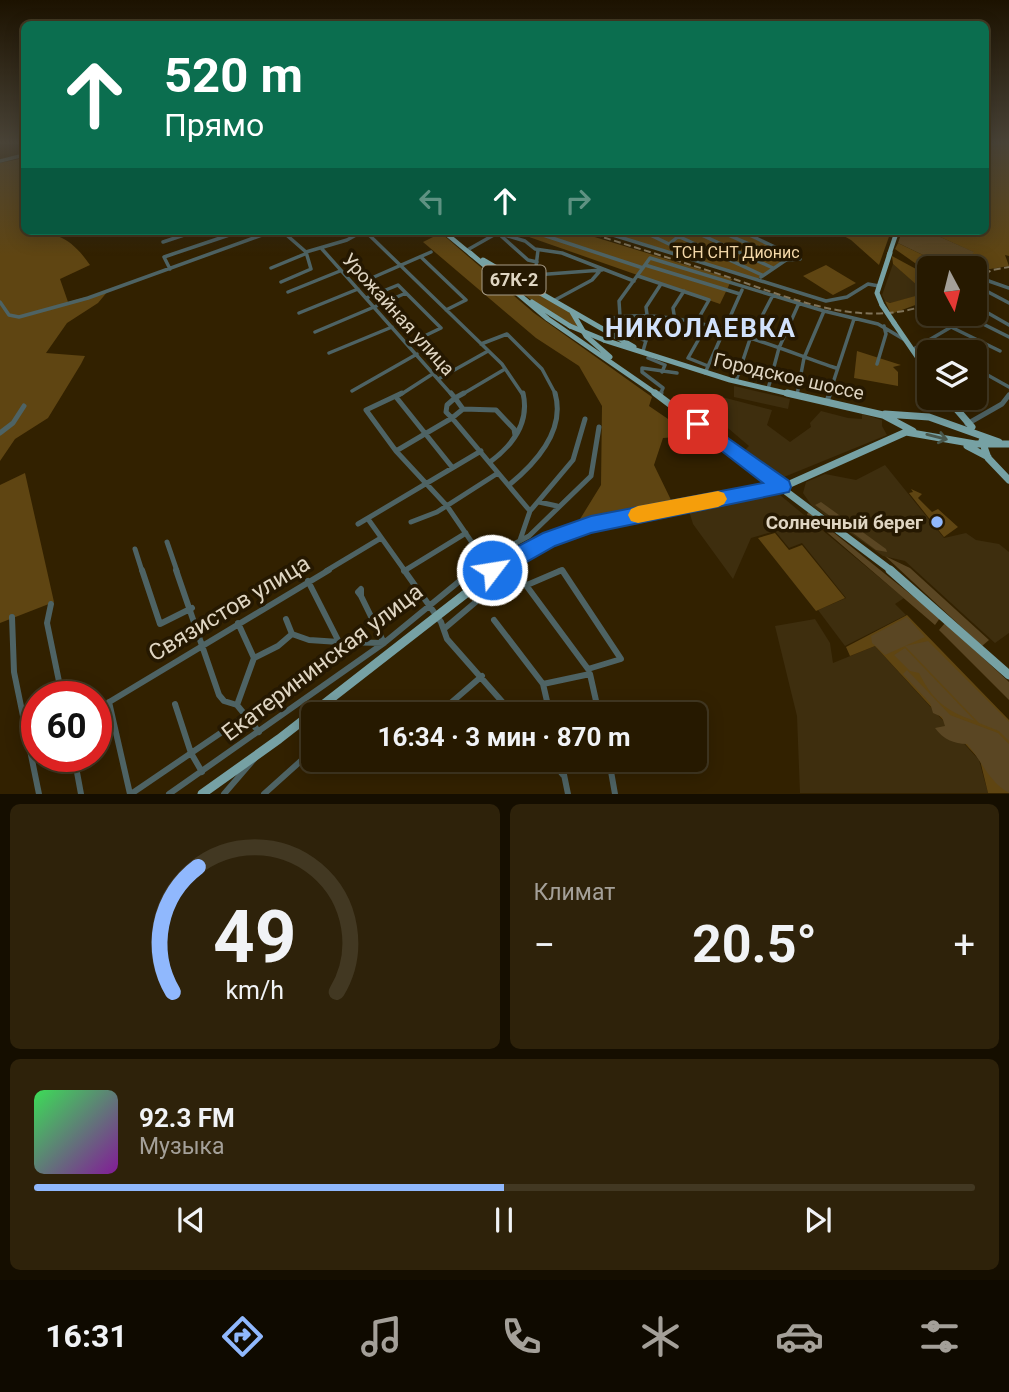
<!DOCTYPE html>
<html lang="ru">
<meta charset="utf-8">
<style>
:root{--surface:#261900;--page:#2e220a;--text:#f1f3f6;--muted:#a4a099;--line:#423822;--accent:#90b8fd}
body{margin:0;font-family:Roboto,sans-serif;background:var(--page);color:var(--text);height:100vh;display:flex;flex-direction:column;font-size:26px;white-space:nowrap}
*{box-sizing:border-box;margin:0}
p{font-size:23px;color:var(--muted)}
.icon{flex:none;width:38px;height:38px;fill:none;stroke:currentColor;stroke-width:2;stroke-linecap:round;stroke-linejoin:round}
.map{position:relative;height:794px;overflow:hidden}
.sheet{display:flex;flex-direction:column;gap:10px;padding:10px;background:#150e00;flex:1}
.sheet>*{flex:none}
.top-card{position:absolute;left:21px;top:21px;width:968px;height:214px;border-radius:10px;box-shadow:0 4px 18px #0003,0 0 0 2px var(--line);background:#0b6e4f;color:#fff;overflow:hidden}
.needle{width:46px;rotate:173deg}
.fabs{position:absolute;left:917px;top:256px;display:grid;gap:14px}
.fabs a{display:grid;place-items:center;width:70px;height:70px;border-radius:10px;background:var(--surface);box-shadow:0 4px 18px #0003,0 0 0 2px var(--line);font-size:35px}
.speed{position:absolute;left:21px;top:681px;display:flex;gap:14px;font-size:35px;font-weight:700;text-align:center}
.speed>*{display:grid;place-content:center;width:91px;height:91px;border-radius:50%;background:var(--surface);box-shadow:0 4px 18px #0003,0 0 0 2px var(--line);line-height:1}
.speed .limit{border:10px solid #d22;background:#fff;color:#111}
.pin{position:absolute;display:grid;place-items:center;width:60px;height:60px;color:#fff;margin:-30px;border-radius:14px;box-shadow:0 4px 10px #0006}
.me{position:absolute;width:77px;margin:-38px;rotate:59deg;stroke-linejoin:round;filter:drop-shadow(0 0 5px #0008)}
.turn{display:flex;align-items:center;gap:24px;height:147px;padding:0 28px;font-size:32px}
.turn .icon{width:91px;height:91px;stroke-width:2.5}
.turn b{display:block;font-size:49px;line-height:60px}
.lanes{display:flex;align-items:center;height:66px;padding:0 28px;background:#0003;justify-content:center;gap:35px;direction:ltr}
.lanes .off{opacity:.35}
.big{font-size:52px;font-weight:700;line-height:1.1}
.sheet .tile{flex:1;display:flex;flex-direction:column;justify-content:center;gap:10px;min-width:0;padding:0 24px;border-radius:10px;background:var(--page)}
.sheet .dial{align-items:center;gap:0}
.dial svg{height:182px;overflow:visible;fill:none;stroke:var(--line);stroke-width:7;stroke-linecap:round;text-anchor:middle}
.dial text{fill:var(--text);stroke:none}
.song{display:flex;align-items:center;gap:21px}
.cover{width:84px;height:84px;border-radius:10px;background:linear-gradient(135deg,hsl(130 70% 55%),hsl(290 70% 35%))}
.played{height:7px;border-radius:4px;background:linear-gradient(90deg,var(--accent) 50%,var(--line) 50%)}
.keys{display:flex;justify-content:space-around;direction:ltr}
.heat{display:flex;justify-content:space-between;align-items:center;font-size:38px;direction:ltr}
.sheet .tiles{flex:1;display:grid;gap:10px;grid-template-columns:1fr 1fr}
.tile:last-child{grid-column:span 2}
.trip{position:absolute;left:301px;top:702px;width:406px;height:70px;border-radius:10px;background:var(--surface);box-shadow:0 4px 18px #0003,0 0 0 2px var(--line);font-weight:700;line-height:70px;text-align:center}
.tabs{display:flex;height:112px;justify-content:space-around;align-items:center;background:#0f0a00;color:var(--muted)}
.tabs .icon{width:49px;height:49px}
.tabs .current{color:var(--accent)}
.tabs b{font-size:32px;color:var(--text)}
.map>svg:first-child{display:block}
</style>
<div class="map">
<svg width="1009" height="794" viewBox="0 0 1009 794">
<rect width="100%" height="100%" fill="#322100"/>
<!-- built -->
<path fill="#3e2e0e" d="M893 264 927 293 891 303 885 301 882 295Z
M734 386 790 399 788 409 734 397Z
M722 397 772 410 767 425 790 442 811 427 810 423 821 411 848 418 862 419V414L882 420V426L887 435 779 479 743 452 749 446 709 412Z
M885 465 944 538 966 533 976 540 999 544 1009 552V633L995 643 905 561 883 556 812 506 803 493 806 482 825 474 856 480Z
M768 494 780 495 904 598 895 604 906 615 845 646 818 610 846 598 802 543 789 548 775 531 751 538 733 579 693 524 689 511Z
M815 619 830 643 833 663 875 646 979 760 988 793H800L797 716 775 626Z"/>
<!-- green -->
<path fill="#5f4512" d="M985 144H1009V256L1005 255 1009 266 984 270 975 275V268H962L973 252 927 231H985Z
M24 158V231C57 231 72 239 90 265L60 279 68 302 108 291 98 303 67 323 46 353 85 356 81 364 48 418 15 439 0 461V163Z
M512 231H575L732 279 720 304Z
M602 231H738L793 257 783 260 758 279Z
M835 231H891L879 265 851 240Z
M441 233 534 313 652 397 649 406 671 421 684 419 722 447 692 436 663 438 654 465 671 500 577 524 601 485 602 406 579 366 536 338 423 242Z
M898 243 950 268H929V273L895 249Z
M892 256 929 276V300L891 314 885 301 890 303 926 293 893 264Z
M483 263 567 310 575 318 580 329 539 306Z
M826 265 856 283 833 295 803 276Z
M857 351 901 365 893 367 898 372V386L854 378Z
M25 473 54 602 0 623V485Z
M911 489 922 494 918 498 932 512 938 509 958 527 944 537 909 493 913 492Z
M775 533 789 550 802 545 845 598 816 611 758 538Z
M907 615 1009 720V793H988L980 760 875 646 850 656 846 647Z"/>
<!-- forest -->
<path fill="#5a4623" d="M902 231H927L974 252 962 268H950L898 243Z
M821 502 886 549 887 552 876 550 815 505Z
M808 512 940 618 935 625 807 515Z
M885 556 910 568 989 640 982 646Z
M907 617 925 637 885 655 872 643 871 636Z
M945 623 1009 682V700L939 630Z
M928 641 1009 722V741L999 731 979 723 905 646Z
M905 648 975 721C946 711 933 701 919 673L910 671 894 655Z
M907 670 950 715 998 733 1009 744V793C989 782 982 761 967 744 954 744 943 739 935 728L945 726 942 717 933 713 930 703 903 674Z"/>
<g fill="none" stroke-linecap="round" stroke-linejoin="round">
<!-- minor-far2 -->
<path stroke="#4e6364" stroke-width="3.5" d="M0 161 24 155
M365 231 502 364 523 395
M531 231 643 268
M600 231 826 301 847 297 868 284 879 286
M642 231 669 244 685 231
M667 231 762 275
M693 231 773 268
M719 231 786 260
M741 231 800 259
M498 233 525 241 535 249 562 253 634 281
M499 234 528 260 537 262
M163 242 196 231
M675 247 690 257
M322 249 452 395
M469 249 499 232
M538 250 535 275 602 270
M306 252 347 240 363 231
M422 258 466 300 446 310
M645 265 740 294
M271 268 305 254
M170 269 164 257 241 231
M638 276 709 300 697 321
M374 277 431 252
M761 277 786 260 800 259
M983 279 1009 288
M281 282 311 269 306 252 282 231
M975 285 1009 303
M684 291 673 308 676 327 700 337 688 358 708 366
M288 292 340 271
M366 298 398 285 441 328 408 344
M555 300 592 280 599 272
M0 302 9 315 19 317 88 298 273 231
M374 307 406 293
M299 313 358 289
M975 313 981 309 1009 325
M620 316 619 301 650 258 824 311 878 324 905 340
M969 317 1009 337
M951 327 1000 351
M315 332 374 307
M646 341 613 327 605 320C674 302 770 346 836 368
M923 342 944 352
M481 344 507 334 542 369 556 395
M912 350 975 313
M643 351 649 330 646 307 661 284
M329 353 392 327
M648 358 665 365 662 372
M877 364 886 334 884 326
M975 368 1009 387
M705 373 742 290
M440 378 488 351
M736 381 750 339 773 295
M768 389 779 348 799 303
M352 391 417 354
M400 395 434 373
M461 395 505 369
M660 395 663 388 642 372V368L677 373
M797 395 804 358 824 311
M829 395 854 319"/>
<!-- minor-far1 -->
<path stroke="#4e6364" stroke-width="5" d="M402 393 366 410 396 451 447 506 484 560
M451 393 455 398
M660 396 661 393
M396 397 452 467
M455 398 463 409 452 418 446 412 447 405Z
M455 398 464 393
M827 401 830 393
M463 409 496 410 514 429 515 435
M967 424 1002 404 1009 395
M0 433 13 423 24 406
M396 451 452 418 530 511 520 540
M490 462C513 445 530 423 523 393
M509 485C536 463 566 431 555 393
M539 502 557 506
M530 511 573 460 585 419
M368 519 405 571
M411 522 437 512 498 473
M358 524 481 451
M167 542 177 571
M135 549 142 571
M326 571 381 538
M404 571 466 533
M470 571 484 560 529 536 591 476 599 427
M559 571H563"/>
<!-- minor -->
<path stroke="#4e6364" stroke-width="6" d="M142 570 160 624 192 608
M176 570 219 695 224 701 237 705 259 732
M404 570 441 622 447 639 513 714
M404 571 406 570
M308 581 339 642 384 643 361 596
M361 589V596L358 592Z
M51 604 47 623 62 696
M12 617 14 672 39 794
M286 619 292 634
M494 620 543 684 550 714
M238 623 254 658
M445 628 497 584 517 573 588 669 621 659 562 570 527 585
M543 684 590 674 599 714
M109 702 130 794
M175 704 191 753 202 772
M237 705 254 658 278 646 292 634 309 640 339 642
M96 710 329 570
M350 714 358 707
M438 714 482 676
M74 756 81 794
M551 760 563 775
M561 760 568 794
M609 760 615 794
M131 794 338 653 345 643
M169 794 384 643 473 570
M224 794 255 758
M264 794 313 750"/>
<!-- major-far3 -->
<path stroke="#76a1a4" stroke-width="4.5" d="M443 231 472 255
M889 255 897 231"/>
<!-- major-far2 -->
<path stroke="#76a1a4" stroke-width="5" d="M470 253 548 319 658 395
M483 260 634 347
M532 302 570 326
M882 305 877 293 890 253
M572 312 586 336 610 357
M894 323 929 374
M604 340 730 380 794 395"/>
<!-- major-far1 -->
<path stroke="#76a1a4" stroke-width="7" d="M655 393 892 571
M787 393 883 415 913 431
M946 397 972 427
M885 414 929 417 999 442
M982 441 988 458 1009 480
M967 446 988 457
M493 571 549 539 591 525 783 487 906 432 975 444H1009"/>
<!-- major -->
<path stroke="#76a1a4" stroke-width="9" d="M890 570 1009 675
M202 794 279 739 496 570"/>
<!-- rail -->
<path stroke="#817459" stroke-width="2" stroke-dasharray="7 3.5" stroke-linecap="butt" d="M584 231C630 246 676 260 722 275 789 297 859 330 929 304
M975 279 992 270 1009 267"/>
<!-- major-bridge -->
<path stroke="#76a1a4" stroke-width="5" d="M882 305 894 323
M570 326 604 340"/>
</g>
<!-- one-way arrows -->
<defs><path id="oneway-shaft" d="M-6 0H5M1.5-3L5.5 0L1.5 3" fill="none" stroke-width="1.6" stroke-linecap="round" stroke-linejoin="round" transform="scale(1.75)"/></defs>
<use stroke="#49564a" href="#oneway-shaft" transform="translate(937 437) rotate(14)"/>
<!-- sky -->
<linearGradient id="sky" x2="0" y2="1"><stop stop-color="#1c1200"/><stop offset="0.56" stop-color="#494337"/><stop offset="1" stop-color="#494337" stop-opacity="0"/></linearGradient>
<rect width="1009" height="255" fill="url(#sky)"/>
<!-- route -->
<path fill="#1a73e8" stroke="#114b97" stroke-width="2" d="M698 417 789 481 791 487 789 492 591 533 555 546 500 577 492 580 485 577 482 570 485 564 543 533 591 516 763 483 692 428 689 424Z"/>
<!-- slow -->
<path fill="#f59e0b" d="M718 491 724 493 727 499 724 504 718 507 638 523 631 521 628 515 631 509 638 506Z"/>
<!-- markers -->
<circle fill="#90b8fd" stroke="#251801" stroke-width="2.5" cx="937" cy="522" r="7"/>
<g text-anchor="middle" stroke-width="7" stroke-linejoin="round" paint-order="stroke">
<!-- far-park labels -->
<g font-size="16" fill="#f7dbab" stroke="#251801">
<text x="736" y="258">ТСН СНТ Дионис</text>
</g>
<!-- shield labels -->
<rect fill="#251801" stroke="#a79c88" stroke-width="2" x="482.5" y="265.5" width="63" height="29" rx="5"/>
<g font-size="18" font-weight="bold" fill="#dfd5c2">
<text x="514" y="286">67К-2</text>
</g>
<!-- street labels -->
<g font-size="19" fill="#dfd5c2" stroke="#251801">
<text transform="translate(399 314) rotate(48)" y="7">Урожайная улица</text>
<text transform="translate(789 376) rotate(13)" y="7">Городское шоссе</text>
</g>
<!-- poi labels -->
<g font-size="19" font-weight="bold" fill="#dfd5c2" stroke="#251801" text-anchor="end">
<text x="923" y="529">Солнечный берег</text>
</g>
<!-- near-street labels -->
<g font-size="23" fill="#dfd5c2" stroke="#251801">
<text transform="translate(229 608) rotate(-31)" y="8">Связистов улица</text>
<text transform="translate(322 662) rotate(-37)" y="8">Екатерининская улица</text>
</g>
<!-- district labels -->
<g font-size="26" font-weight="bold" letter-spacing="2" fill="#d2e2fc" stroke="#251801">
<text x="701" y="337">НИКОЛАЕВКА</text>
</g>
</g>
</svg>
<div class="fabs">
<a><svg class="needle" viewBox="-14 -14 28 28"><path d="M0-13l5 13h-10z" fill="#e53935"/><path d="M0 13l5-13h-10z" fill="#a4a099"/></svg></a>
<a><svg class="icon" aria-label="layers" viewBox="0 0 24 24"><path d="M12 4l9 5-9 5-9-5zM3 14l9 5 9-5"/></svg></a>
</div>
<div class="speed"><div class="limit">60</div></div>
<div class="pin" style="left:698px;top:424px;background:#d93025"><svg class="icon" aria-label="arrive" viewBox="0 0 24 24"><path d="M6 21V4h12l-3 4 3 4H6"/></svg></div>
<svg class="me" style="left:492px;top:570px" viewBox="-20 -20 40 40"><circle r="17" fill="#1a73e8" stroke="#fff" stroke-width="3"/><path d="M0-11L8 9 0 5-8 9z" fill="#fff"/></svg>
<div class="trip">16:34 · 3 мин · 870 m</div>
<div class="top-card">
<div class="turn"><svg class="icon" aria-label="ahead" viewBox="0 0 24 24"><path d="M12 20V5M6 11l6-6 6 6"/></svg><div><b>520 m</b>Прямо</div></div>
<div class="lanes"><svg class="icon off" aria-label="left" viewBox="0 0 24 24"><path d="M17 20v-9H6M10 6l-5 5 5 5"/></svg><svg class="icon" aria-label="ahead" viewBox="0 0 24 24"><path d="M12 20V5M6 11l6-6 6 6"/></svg><svg class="icon off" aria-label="right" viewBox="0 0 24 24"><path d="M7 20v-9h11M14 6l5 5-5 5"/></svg></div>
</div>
</div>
<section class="sheet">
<div class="tiles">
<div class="tile dial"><svg viewBox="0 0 100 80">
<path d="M14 69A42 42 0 1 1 86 69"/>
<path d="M14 69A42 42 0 0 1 25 14" stroke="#90b8fd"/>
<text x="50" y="56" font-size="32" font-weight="700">49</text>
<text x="50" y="72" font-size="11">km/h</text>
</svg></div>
<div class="tile"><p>Климат</p>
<div class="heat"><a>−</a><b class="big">20.5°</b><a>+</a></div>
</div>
<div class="tile">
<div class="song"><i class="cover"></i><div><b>92.3 FM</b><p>Музыка</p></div></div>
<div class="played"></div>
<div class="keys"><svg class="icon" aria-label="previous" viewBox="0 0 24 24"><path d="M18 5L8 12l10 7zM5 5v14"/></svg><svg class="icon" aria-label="pause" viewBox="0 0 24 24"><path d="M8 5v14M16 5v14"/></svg><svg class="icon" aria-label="next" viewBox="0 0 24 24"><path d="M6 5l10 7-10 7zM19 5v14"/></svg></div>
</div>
</div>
</section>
<nav class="tabs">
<b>16:31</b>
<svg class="icon current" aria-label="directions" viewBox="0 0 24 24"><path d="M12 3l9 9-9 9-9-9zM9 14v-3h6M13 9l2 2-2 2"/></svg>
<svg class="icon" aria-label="music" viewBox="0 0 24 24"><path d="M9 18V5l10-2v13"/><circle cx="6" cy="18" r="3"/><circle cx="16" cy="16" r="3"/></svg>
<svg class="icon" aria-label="phone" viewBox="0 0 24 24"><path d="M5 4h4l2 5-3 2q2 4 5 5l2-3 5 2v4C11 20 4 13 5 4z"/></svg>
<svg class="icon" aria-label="climate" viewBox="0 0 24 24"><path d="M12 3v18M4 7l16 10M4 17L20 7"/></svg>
<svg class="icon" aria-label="car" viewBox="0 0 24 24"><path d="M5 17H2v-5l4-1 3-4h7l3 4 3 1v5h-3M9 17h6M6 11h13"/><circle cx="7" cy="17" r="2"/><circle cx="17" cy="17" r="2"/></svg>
<svg class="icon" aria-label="filters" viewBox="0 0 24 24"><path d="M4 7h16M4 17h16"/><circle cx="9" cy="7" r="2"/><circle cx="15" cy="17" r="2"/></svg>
</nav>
